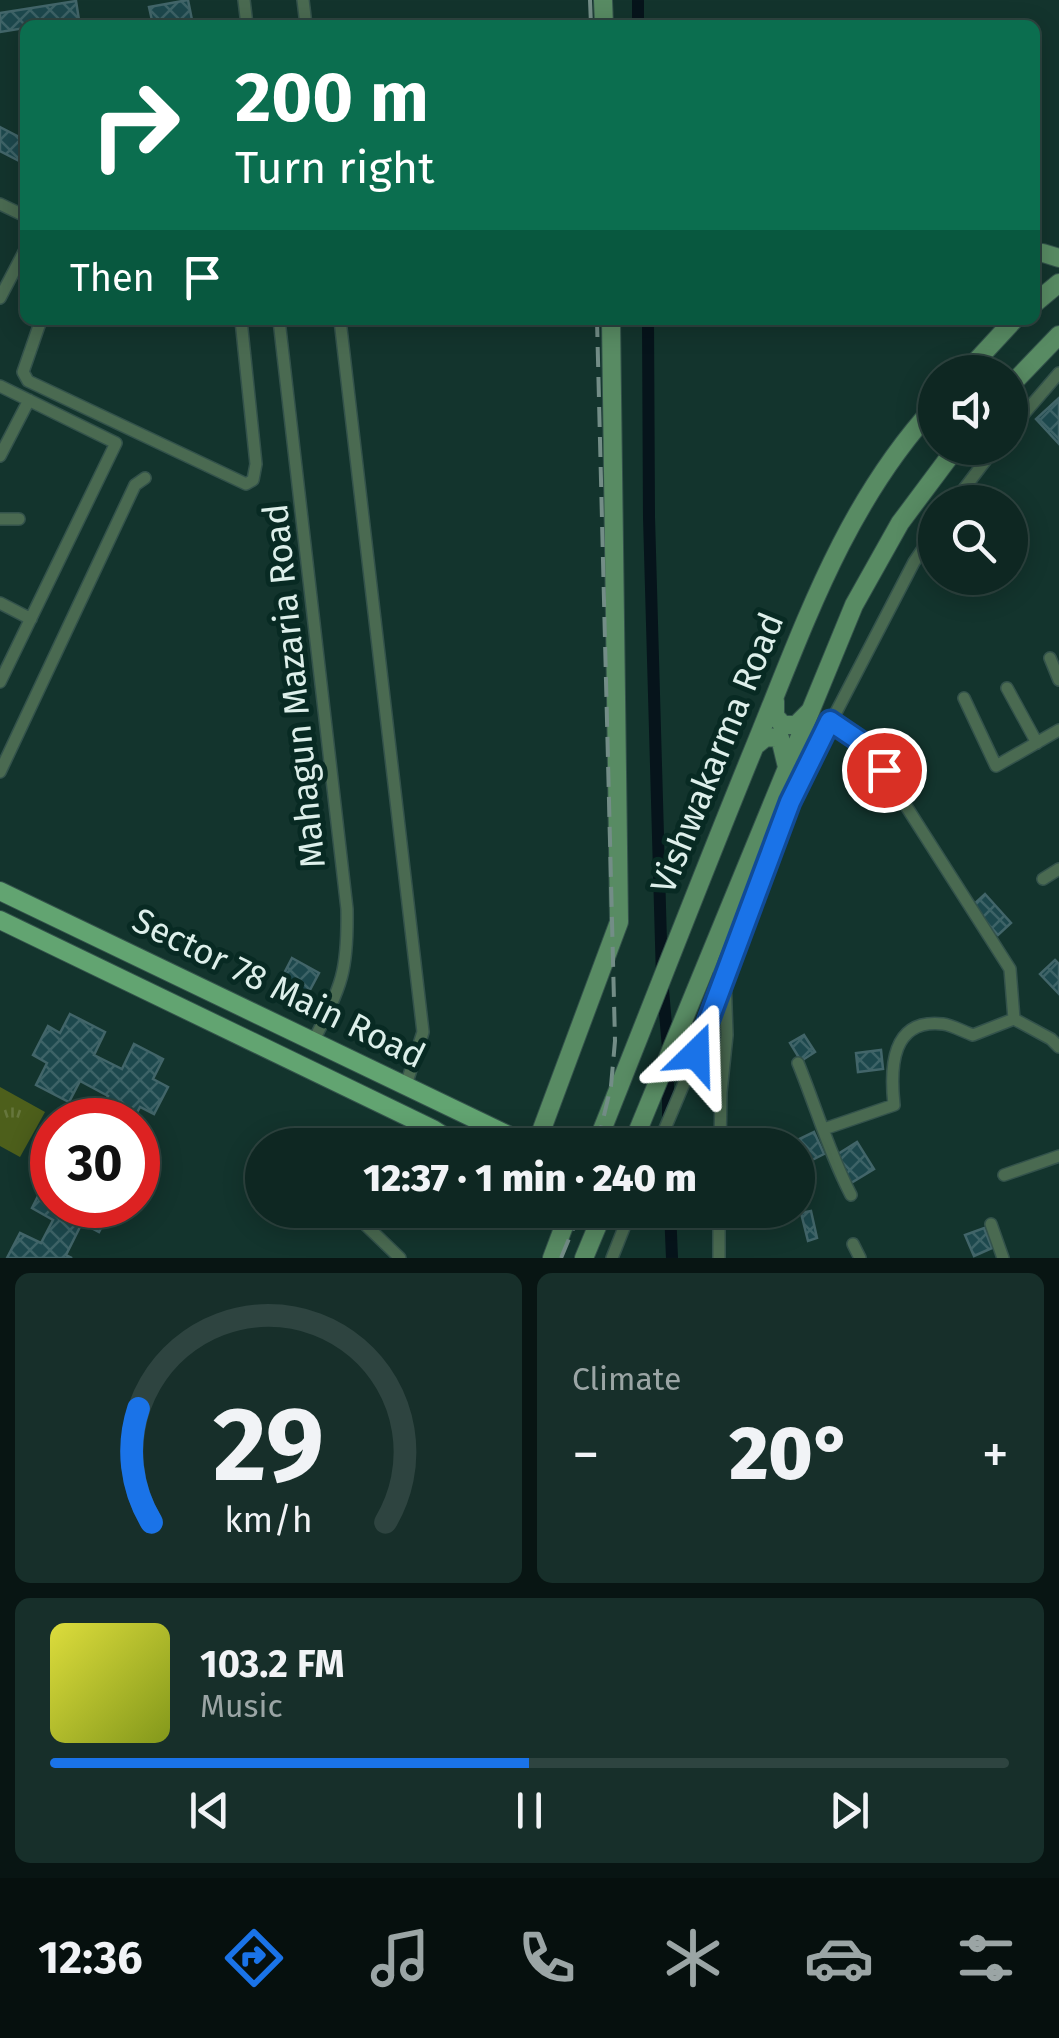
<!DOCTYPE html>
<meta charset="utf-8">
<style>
:root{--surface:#0e2722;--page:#172f2a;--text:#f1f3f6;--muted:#9ba5a5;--line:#2e4440;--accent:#1a73e8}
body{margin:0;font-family:"Fira Sans",sans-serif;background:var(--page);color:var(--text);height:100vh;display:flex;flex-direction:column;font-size:38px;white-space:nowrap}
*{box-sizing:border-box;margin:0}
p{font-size:32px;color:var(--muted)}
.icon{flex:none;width:55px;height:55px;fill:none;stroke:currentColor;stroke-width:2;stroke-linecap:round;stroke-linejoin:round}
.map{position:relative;height:1258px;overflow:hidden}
.details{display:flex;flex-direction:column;gap:15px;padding:15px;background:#081513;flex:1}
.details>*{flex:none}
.guide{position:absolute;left:20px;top:20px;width:1020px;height:305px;border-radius:15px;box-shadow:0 5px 25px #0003,0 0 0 2px var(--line);background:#0b6e4f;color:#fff;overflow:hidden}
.controls{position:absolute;left:918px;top:355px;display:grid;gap:20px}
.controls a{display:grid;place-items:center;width:110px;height:110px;border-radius:50%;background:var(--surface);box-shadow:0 5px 25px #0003,0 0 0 2px var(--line);font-size:50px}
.speed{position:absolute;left:30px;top:1098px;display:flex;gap:20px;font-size:50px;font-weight:700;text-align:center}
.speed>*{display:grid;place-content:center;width:130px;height:130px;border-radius:50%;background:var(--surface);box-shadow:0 5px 25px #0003,0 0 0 2px var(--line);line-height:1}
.speed .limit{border:15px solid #d22;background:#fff;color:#111}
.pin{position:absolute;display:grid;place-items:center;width:85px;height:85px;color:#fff;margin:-42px;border:5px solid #fff;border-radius:50%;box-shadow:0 2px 10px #0007}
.me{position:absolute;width:110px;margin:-55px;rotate:22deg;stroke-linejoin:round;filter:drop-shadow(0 0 8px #0008)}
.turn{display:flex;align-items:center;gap:35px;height:210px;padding:0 50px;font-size:45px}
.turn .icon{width:130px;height:130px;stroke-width:2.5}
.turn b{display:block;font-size:70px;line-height:85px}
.then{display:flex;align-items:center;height:95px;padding:0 50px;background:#0003;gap:20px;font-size:38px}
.big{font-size:75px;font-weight:800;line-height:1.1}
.details .tile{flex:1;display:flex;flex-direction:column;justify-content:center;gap:15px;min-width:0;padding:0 35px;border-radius:15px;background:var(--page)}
.details .dial{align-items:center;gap:0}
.dial svg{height:260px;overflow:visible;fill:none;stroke:var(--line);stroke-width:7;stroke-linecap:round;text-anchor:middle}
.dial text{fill:var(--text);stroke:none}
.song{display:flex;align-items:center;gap:30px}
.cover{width:120px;height:120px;border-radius:15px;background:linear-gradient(135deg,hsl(60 70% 55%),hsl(70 70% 35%))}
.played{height:10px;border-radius:5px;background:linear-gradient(90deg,var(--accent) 50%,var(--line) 50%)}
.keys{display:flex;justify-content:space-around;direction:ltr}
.heat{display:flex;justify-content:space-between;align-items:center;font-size:55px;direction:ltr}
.details .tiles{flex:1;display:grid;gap:15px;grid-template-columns:1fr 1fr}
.tile:last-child{grid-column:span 2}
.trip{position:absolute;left:245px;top:1128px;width:570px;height:100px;border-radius:50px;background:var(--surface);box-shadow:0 5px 25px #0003,0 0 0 2px var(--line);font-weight:800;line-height:100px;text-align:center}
.tabs{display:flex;height:160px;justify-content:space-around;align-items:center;background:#06100e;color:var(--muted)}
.tabs .icon{width:70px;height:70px}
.tabs .selected{color:var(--accent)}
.tabs b{font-size:45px;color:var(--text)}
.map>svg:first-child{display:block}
</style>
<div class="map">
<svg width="1059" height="1258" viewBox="0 0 1059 1258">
<defs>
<pattern id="grass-tufts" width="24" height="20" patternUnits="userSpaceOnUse" patternTransform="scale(2.5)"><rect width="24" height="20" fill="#4d5f1b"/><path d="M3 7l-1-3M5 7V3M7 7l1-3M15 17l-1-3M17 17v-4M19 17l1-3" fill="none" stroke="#66763c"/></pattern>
<pattern id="building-cross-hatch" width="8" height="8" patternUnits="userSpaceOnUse" patternTransform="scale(2.5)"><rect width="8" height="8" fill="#1d484d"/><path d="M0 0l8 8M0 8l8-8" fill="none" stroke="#3d6367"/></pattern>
</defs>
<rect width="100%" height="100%" fill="#13342d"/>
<!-- grass -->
<path fill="url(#grass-tufts)" d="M0 1087 45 1112 20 1157 0 1146Z"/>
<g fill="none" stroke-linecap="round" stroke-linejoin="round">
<!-- canal -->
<path stroke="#06141b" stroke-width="12" d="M638 0V25
M648 320 649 517 662 978 668 1048
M668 1068V1145
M670 1210 672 1258"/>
</g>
<!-- building -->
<path fill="url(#building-cross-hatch)" stroke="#426569" stroke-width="2.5" d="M188 0 193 25H153L149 7Z
M76 1 79 20 25 25V28L0 32V13Z
M0 127 25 140V164L0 151Z
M1059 398V444L1036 419Z
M985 894 1011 923 998 935 972 906Z
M292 958 319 973 303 1003 276 989Z
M1055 960 1059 964V994L1040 974Z
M70 1014 105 1032 94 1055 122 1069 134 1044 163 1059 153 1079 168 1087 154 1114 140 1107 133 1120H95L108 1096 80 1081 69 1102 36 1085 47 1063 33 1055 48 1026 60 1033Z
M804 1035 815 1052 801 1061 790 1043Z
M881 1050 883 1069 858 1072 856 1053Z
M814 1132 824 1154 806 1163 795 1141Z
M857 1142 874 1169 851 1183 835 1156Z
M49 1174 52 1176V1205L112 1207 99 1232 82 1223 66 1255 72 1258H7L20 1233 41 1243 53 1220 32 1208Z
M811 1211 817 1238 808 1241 801 1213Z
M984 1228 992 1248 974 1256 965 1235Z"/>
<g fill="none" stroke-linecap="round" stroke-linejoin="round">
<defs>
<path id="street" d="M244 0 247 25
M303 0 306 25
M0 204 25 216
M0 298 25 250
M41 320 23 372 28 381 246 484 253 480 256 464 241 320
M279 320 347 909C348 972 342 984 314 1040
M340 320 423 1032 406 1085
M0 386 116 443 0 682
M1010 430 1059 373
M0 456 29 400
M954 502 995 448
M0 519H19
M0 603 31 619
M1050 658 1059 680
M1007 688 1037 743
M964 698 996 766 1059 730
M830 721 869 748 1010 969 1014 1019
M0 772 135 485 145 478
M1043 879 1059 869
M709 959 725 978 727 1035 721 1092 720 1145
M798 1063C816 1107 829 1153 851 1195
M824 1129 894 1105C890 1068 891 1018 943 1024 952 1025 964 1032 973 1035L1014 1019 1051 1039 1059 1047
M658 1145 709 1024 790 801 914 562 935 531
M1004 1175 1059 1156
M350 1210 400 1258
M991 1224 1003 1258
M853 1244 860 1258
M612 1258 631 1210
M719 1258V1210"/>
<path id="secondary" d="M603 0 604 25
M1043 253 1059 258
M1035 303 1059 283
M966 372 1014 320
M1010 386 1059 335
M775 701V716L783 725H796L810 711
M755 746 766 737 780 738 787 767
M536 1145 619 922 611 320
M596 1145C649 1013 700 880 754 748 804 626 844 505 935 406
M632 1145 854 605 900 523 956 448
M552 1258 570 1210
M584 1258 604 1210"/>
<path id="primary" d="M0 891 529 1145
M0 920 433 1129 458 1145"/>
</defs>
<!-- street casing -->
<use href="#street" stroke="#33524b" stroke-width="14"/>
<!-- secondary casing -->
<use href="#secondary" stroke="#33524b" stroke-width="20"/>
<!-- primary casing -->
<use href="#primary" stroke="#33524b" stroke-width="20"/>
<!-- street -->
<use href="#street" stroke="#4a6a51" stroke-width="11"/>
<!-- secondary -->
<use href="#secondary" stroke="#588b63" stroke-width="18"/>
<!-- primary -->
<use href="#primary" stroke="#62a471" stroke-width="18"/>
<!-- rail -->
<path stroke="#738d87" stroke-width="4" stroke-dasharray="20 10" stroke-linecap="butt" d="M590 0 591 25
M597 1145 611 1086 615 1041 597 320
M561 1258 581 1210"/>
</g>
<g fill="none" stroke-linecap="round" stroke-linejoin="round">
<defs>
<path id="route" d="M696 1054 790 802 830 721 870 748 884 770"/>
</defs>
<!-- route casing -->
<use href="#route" stroke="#114b97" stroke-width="25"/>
<!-- route -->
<use href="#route" stroke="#1a73e8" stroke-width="18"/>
</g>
<g text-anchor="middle" stroke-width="10" stroke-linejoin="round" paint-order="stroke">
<!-- street labels -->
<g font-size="35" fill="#ddefea" stroke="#082a23">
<text transform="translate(294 686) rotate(-96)" y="12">Mahagun Mazaria Road</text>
<text transform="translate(717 753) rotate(-68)" y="12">Vishwakarma Road</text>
<text transform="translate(279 988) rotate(26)" y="12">Sector 78 Main Road</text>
</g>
</g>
</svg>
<div class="controls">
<a><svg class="icon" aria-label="sound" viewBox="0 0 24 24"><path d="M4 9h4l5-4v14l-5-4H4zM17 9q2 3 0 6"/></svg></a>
<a><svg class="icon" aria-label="search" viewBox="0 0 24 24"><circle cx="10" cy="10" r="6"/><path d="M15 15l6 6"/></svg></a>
</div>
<div class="speed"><div class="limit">30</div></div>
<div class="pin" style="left:884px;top:770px;background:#d93025"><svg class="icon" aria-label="arrive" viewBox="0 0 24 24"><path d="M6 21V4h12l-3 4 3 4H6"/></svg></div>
<svg class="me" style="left:696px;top:1054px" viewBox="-20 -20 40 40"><path d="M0-17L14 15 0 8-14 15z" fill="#1a73e8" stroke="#fff" stroke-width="4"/></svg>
<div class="trip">12:37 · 1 min · 240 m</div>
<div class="guide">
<div class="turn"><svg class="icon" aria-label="right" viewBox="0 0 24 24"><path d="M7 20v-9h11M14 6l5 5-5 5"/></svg><div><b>200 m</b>Turn right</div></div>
<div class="then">Then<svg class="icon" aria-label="arrive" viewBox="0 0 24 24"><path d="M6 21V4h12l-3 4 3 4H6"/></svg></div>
</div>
</div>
<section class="details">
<div class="tiles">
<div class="tile dial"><svg viewBox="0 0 100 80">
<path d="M14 69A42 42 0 1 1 86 69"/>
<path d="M14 69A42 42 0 0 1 10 34" stroke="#1a73e8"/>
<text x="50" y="56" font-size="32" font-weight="700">29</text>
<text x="50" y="72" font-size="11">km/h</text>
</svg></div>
<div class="tile"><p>Climate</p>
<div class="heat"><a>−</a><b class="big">20°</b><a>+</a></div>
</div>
<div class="tile">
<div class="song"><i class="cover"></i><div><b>103.2 FM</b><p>Music</p></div></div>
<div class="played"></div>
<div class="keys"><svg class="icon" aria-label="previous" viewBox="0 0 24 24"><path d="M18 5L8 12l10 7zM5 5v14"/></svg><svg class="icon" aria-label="pause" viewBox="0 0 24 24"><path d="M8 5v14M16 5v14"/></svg><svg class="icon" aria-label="next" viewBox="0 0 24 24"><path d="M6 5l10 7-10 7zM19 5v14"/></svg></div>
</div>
</div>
</section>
<nav class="tabs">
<b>12:36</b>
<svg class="icon selected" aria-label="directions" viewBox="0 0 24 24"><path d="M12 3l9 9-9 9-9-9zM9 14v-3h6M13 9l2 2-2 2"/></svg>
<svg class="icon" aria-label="music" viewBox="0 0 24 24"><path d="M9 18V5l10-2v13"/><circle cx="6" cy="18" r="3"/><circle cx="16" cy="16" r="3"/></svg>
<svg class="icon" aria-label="phone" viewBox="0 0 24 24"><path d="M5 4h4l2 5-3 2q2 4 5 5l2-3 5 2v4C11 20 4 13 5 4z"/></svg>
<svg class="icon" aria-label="climate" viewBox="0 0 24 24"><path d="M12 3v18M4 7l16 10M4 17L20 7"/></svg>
<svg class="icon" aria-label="car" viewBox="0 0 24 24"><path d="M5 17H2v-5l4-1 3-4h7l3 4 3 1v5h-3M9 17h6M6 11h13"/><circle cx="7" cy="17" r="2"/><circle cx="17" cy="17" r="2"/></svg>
<svg class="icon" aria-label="filters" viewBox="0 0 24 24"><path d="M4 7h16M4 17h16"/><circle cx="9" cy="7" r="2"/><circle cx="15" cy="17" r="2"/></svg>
</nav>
